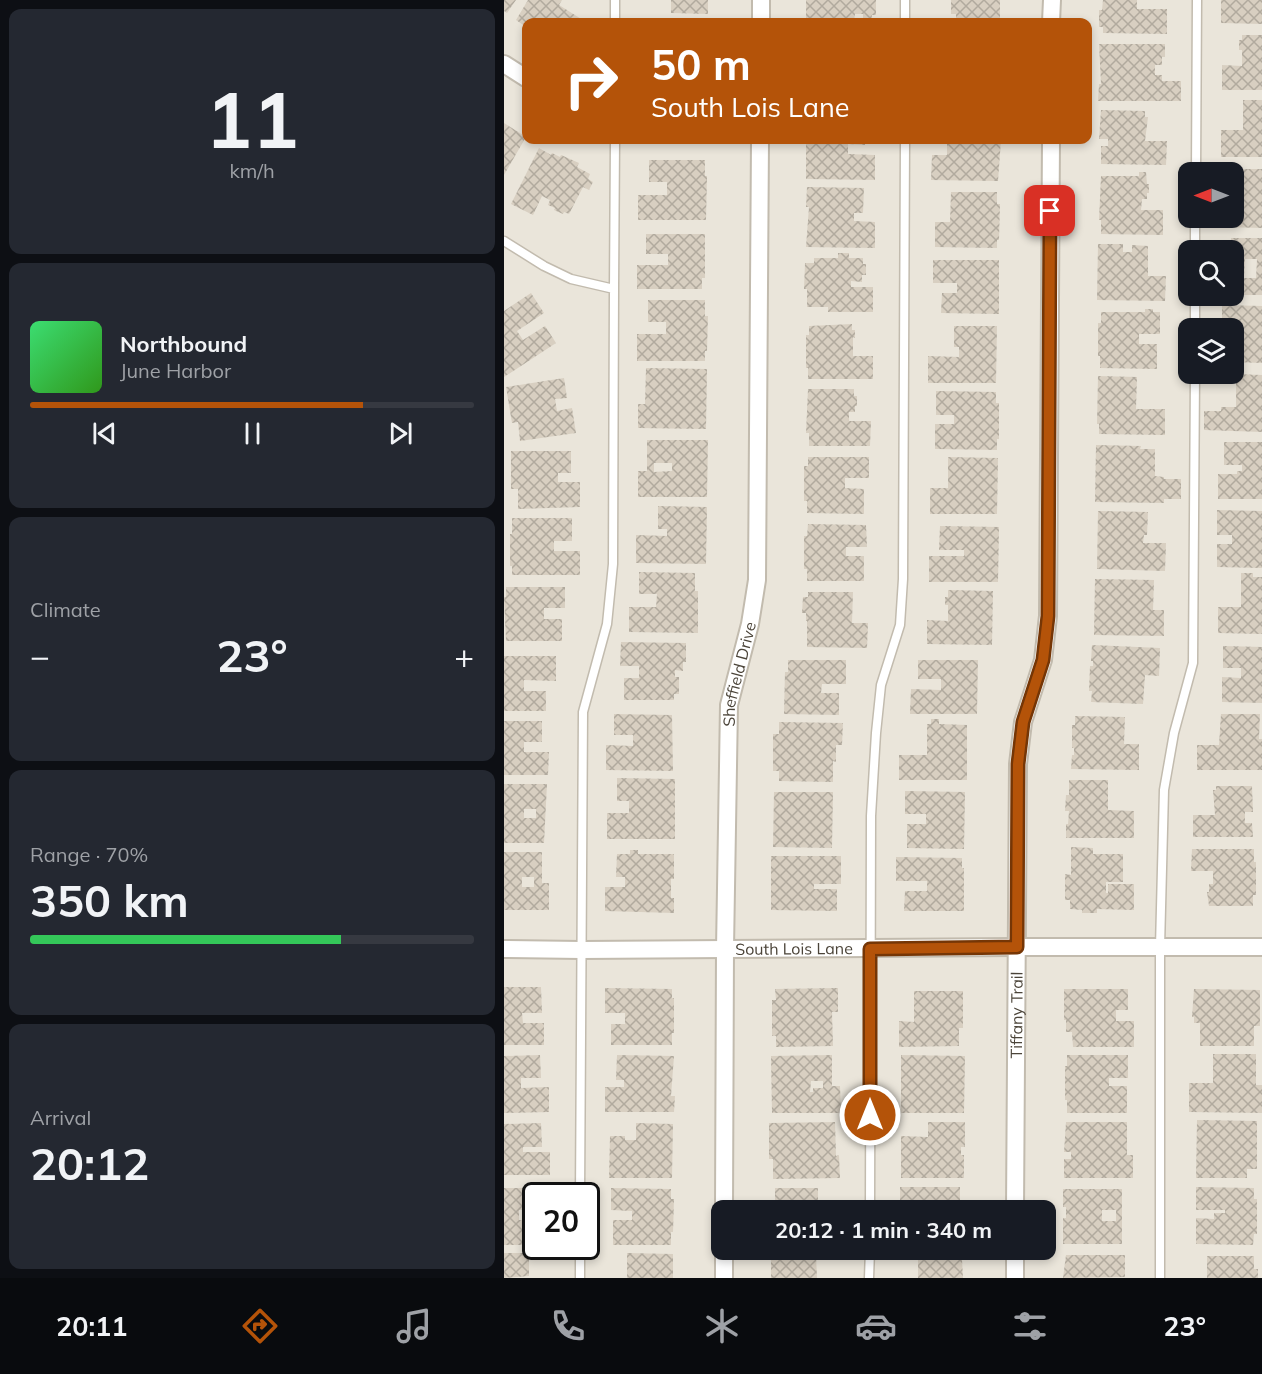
<!DOCTYPE html>
<meta charset="utf-8">
<style>
:root{--surface:#171b24;--page:#242831;--text:#f1f3f6;--muted:#9ea1a6;--line:#363941;--accent:#b45309}
body{margin:0;font-family:Mulish,sans-serif;background:var(--page);color:var(--text);height:100vh;display:flex;flex-direction:column;font-size:22px;white-space:nowrap}
*{box-sizing:border-box;margin:0}
p{font-size:20px;color:var(--muted)}
.icon{flex:none;width:33px;height:33px;fill:none;stroke:currentColor;stroke-width:2;stroke-linecap:round;stroke-linejoin:round}
.map{position:relative;flex:1;overflow:hidden}
.details{display:flex;flex-direction:column;gap:9px;padding:9px;background:#0d0f14;width:504px}
.details>*{flex:none}
.hud{position:absolute;left:18px;top:18px;width:570px;height:126px;border-radius:12px;box-shadow:0 3px 9px #0003;background:#b45309;color:#fff;overflow:hidden}
.needle{width:39px;rotate:270deg}
.fabs{position:absolute;left:674px;top:162px;display:grid;gap:12px}
.fabs a{display:grid;place-items:center;width:66px;height:66px;border-radius:12px;background:var(--surface);box-shadow:0 3px 9px #0003;font-size:30px}
.speed{position:absolute;left:18px;top:1182px;display:flex;gap:12px;font-size:30px;font-weight:700;text-align:center}
.speed>*{display:grid;place-content:center;width:78px;height:78px;border-radius:50%;background:var(--surface);box-shadow:0 3px 9px #0003;line-height:1}
.speed .limit{border:3px solid #111;border-radius:9px;background:#fff;color:#111}
.pin{position:absolute;display:grid;place-items:center;width:51px;height:51px;color:#fff;margin:-26px;border-radius:12px;box-shadow:0 3px 9px #0006}
.me{position:absolute;width:66px;margin:-33px;rotate:0deg;stroke-linejoin:round;filter:drop-shadow(0 0 4px #0008)}
.turn{display:flex;align-items:center;gap:21px;height:126px;padding:0 30px;font-size:27px}
.turn .icon{width:78px;height:78px;stroke-width:2.5}
.turn b{display:block;font-size:42px;line-height:51px}
.big{font-size:45px;font-weight:700;line-height:1.1}
.details .tile{flex:1;display:flex;flex-direction:column;justify-content:center;gap:9px;min-width:0;padding:0 21px;border-radius:12px;background:var(--page)}
.details .dial{align-items:center;gap:0}
.dial b{font-size:78px;line-height:1}
.song{display:flex;align-items:center;gap:18px}
.cover{width:72px;height:72px;border-radius:9px;background:linear-gradient(135deg,hsl(140 70% 55%),hsl(110 70% 35%))}
.played{height:6px;border-radius:3px;background:linear-gradient(90deg,var(--accent) 75%,var(--line) 75%)}
.keys{display:flex;justify-content:space-around;direction:ltr}
.heat{display:flex;justify-content:space-between;align-items:center;font-size:33px;direction:ltr}
.charge{height:9px;border-radius:4px;background:linear-gradient(90deg,#34c759 70%,var(--line) 0)}
.trip{position:absolute;left:207px;top:1200px;width:345px;height:60px;border-radius:12px;background:var(--surface);box-shadow:0 3px 9px #0003;font-weight:700;line-height:60px;text-align:center}
.menu{display:flex;height:96px;justify-content:space-around;align-items:center;background:#090b0e;color:var(--muted)}
.menu .icon{width:42px;height:42px}
.menu .selected{color:var(--accent)}
.menu b{font-size:27px;color:var(--text)}
main{display:flex;flex:1;min-height:0}
.map>svg:first-child{display:block}
</style>
<main>
<section class="details">
<div class="tile dial"><b>11</b><p>km/h</p></div>
<div class="tile">
<div class="song"><i class="cover"></i><div><b>Northbound</b><p>June Harbor</p></div></div>
<div class="played"></div>
<div class="keys"><svg class="icon" aria-label="previous" viewBox="0 0 24 24"><path d="M18 5L8 12l10 7zM5 5v14"/></svg><svg class="icon" aria-label="pause" viewBox="0 0 24 24"><path d="M8 5v14M16 5v14"/></svg><svg class="icon" aria-label="next" viewBox="0 0 24 24"><path d="M6 5l10 7-10 7zM19 5v14"/></svg></div>
</div>
<div class="tile"><p>Climate</p>
<div class="heat"><a>−</a><b class="big">23°</b><a>+</a></div>
</div>
<div class="tile"><p>Range · 70%</p><b class="big">350 km</b><div class="charge"></div></div>
<div class="tile"><p>Arrival</p><b class="big">20:12</b></div>
</section>
<div class="map">
<svg width="758" height="1278" viewBox="0 0 758 1278">
<defs>
<pattern id="building-cross-hatch" width="8" height="8" patternUnits="userSpaceOnUse" patternTransform="scale(1.5)"><rect width="8" height="8" fill="#d8cfc1"/><path d="M0 0l8 8M0 8l8-8" fill="none" stroke="#b1aa9e"/></pattern>
</defs>
<rect width="100%" height="100%" fill="#f6f3ec"/>
<!-- residential -->
<path fill="#eae5da" fill-rule="evenodd" d="M0 0H758V1278H0ZM22 22H584V140H22ZM684 172H729V218H684ZM684 250H729V296H684ZM684 328H729V374H684ZM32 1196H82V1246H32ZM218 1210H542V1250H218Z"/>
<!-- building -->
<path fill="url(#building-cross-hatch)" fill-rule="evenodd" d="M0 0H12L3 13 0 11Z
M24 0H58L55 5 82 22H22V27L12 20Z
M167 0H204V14L167 13Z
M302 0H372V15H368L367 22H359V14H351L350 22H302Z
M447 0H496V22H428V18H452V14H447Z
M599 0H633V9H663V34L599 33V27H595V10H598Z
M717 0H758V24L717 23Z
M738 35H758V90H718V65L738 66V50H735V40H738Z
M595 44H661V57H658V65H651V75H658V81H677V101H594L595 84H597Z
M739 100H758V157H717V130H739Z
M597 110 641 111V117H644L641 141H663L662 165 597 164V146H604V139H595Z
M0 123 22 137 0 175Z
M302 140H361V145L344 144V154L371 155V180L302 179Z
M443 140H497L494 181 427 180 428 155H443Z
M35 148 47 155 48 153 56 157 57 155 75 163 73 167 86 174 84 179 89 182 85 190 79 187 65 214 60 212 59 214 50 210 51 208 44 205 46 200 38 196 29 215 7 204Z
M145 160H201V176H203L202 220H134V195H163V182H145Z
M724 169H758V228L718 227V218H729V202H738V191H729V172H724Z
M635 172H642L643 184H645V193H643V199H638L637 210H659V235L597 234V220H595L597 176H635Z
M303 187 360 188 359 213H350V221L371 222V248L302 247 305 207H302Z
M447 192H493V204H496L495 240H493V248L431 247V222H446Z
M142 234H201V278H198V289H133V265H164V254H142Z
M727 238H758V295H729V250H727ZM741 259H753L752 278H740Z
M594 244H619V252H628V245L644 246V276H662L661 301 593 300Z
M334 253H345V258H359V264H362V275H358V282L347 281V287H369V312H324V307H303V289H300L301 263H310V258H334Z
M429 260H495V314L437 313 438 293H453V283H429Z
M27 293 40 313 13 331 19 340 41 326 52 343 0 377V311Z
M144 300H201V316H204L203 351H201V361H133V334H162V322H144Z
M718 305 758 306V363L729 362V338H739V326H720V318H718Z
M641 309H649V312H656V334H635V344H653V369L596 368V356H594V323H597V312H641Z
M348 324V330H351V338L349 337V356H369V379H304V368H302V335H305V326Z
M450 326H493L492 383H424V356L455 357V347H450Z
M142 368 203 369 202 429 134 428V404H141Z
M732 374 758 375V432L700 430V411H717V407H732Z
M594 376 633 377 632 409H661V435L595 434V424H593Z
M60 378 63 398 51 399 53 411 68 408 72 433 16 441 14 422 8 423 2 387Z
M304 389H350V396H353V406H351V412H345V421H367L366 446H305V433H302Z
M432 391 492 392V403H495V439H493V450L431 449V424H450V415H432Z
M143 440H204L203 497H134V471H143ZM150 463H168V471L150 472Z
M720 442H758V499H714V474H733V471H738V465H720Z
M592 445 637 446 636 449H651V476L660 477V479H677V499H660V503L591 502Z
M7 451H67V473H54V482H76V507L14 509V489H7Z
M304 457H365V478H341V488L360 489V514L303 513V501H300V466H304Z
M444 457 494 458 493 514H426V488H444Z
M154 506 203 507 202 564 132 563V535L163 536V529H154Z
M713 510 758 511V568L713 567V544H728V535H713Z
M594 511 644 512 643 535H640L639 543H662L661 571 593 569Z
M8 518H68V541H50V551H76V575H8V566H6V534H8Z
M304 524 362 525 363 547H342V556H360V581H303V569H300V536H303Z
M436 526 495 527 494 582H425V556H460V550H435Z
M135 572 191 573V591H194V633L125 632V607H152L153 594H135Z
M737 573H749V577H758V634L714 633V607H737Z
M591 579 650 580 649 610H660V636L590 635Z
M2 587H61V608H40V619H58V641H2L0 597H2Z
M444 590 489 591 488 645 423 644V620L444 621V605H441V597H444Z
M304 592H349L348 623H364L363 648 303 647V621H302V613H298L299 597H304Z
M117 642 182 643V662H179V671L171 670V677H175V694H170V700H120V678H135V666H116Z
M588 645 656 648 655 676 641 675 639 704 587 702 588 691H585L586 666H589V661H587Z
M719 646 758 647V703L718 702V677L737 678V668H719Z
M0 656H52V681L20 680V691H42V711H0Z
M284 660H342V684H318L317 693H335V715L280 714 281 672H284Z
M414 660H474L473 714H406L407 689 437 690V679H414Z
M110 714 168 715 169 771 102 770V745L129 746V735H110Z
M717 714H756L755 739H758V770H693V745H715Z
M571 716 621 717 620 744H635V770L567 769 568 755H570V748H568V725H571Z
M427 719H435V724L463 725V780H395V755H423V724H427Z
M0 721H38V742H20V752H45L44 775H0Z
M275 722 339 723 338 745H332V762L329 761V782L275 781V771H269V734H275Z
M113 778 171 779V839H103V813H125V801H113Z
M565 780H604V810L630 811V838H562V824H564L565 811H561L562 795H565Z
M0 784H43L40 843H0ZM20 809H32V818H20Z
M712 786H748L749 812H741V823H748L749 837H689V815H711L709 790H712Z
M401 791 461 792 460 849 403 848V824H422V814H401Z
M270 792H329L328 848 269 847Z
M567 847 589 848V854H619V882H602V893H604V884H630V910L593 909V913H578V910L566 909V900H561V874L567 875Z
M688 849H750V862H752V895H749V906H705L703 892H705V884H709V871H687Z
M126 850H134V854H170V879H167V898H170V913L101 911V887H121V877H112L113 854H126Z
M0 852H38V883H45V910H0ZM18 877H30V887H18Z
M267 856H337V884H310V889H333V911L267 910Z
M392 857 458 858V868H460V911H400L401 891H423V881H392Z
M0 987H37L38 1013H18L19 1023H40V1045H0Z
M101 988 168 989V998H170V1033H168V1045H107V1024H121V1013H101Z
M334 988V1012H328L329 1046 272 1047V1036H268V1000H272L271 989Z
M560 989H624V1010H612V1021H630V1047H569L568 1032H562V1020H560Z
M690 989 756 990V1026H750V1046H696V1023H690V1017H688Z
M410 991H459V1028H455V1046L395 1047V1021L410 1022Z
M709 1054H752V1085H758V1113L685 1112V1083H709Z
M36 1055 37 1078H17V1088L45 1087V1112L0 1113V1056Z
M113 1055 170 1056 167 1096H171L170 1112H101V1087H120V1080H112Z
M328 1055V1086H336L337 1113H268L267 1056ZM307 1081H319V1088H309V1092H306Z
M397 1055 461 1056 460 1113H397Z
M563 1055H624V1078H605V1086H623V1113H563V1100H561V1066H563Z
M693 1120 753 1121V1169H743V1178H692Z
M331 1122 332 1156 335 1155 336 1178 269 1179V1159H265V1123Z
M424 1122H461V1147H457V1155H460V1178H397V1136L424 1137Z
M562 1122H623V1155H629V1178H560V1159H567V1152H560Z
M37 1123 38 1147H19V1152H46V1175H0V1124Z
M132 1123 169 1124 168 1178H105L106 1136H121V1140H132Z
M396 1187H456V1210L396 1209Z
M692 1187 750 1188V1199H753V1234H750L749 1245 692 1244V1218L710 1219V1213H721V1210H692Z
M0 1188H43V1196H32V1210H15V1220H32V1245H0Z
M107 1188 167 1189V1199H170L169 1232H167V1245H109V1220H128V1211L107 1210Z
M271 1188H314V1210H271Z
M559 1189H618V1244H559V1218H562V1207H559ZM598 1210H612V1221H598Z
M0 1253H25V1276L0 1278Z
M123 1253 169 1254V1278H123Z
M312 1255 313 1278H267V1256Z
M562 1255H621V1277L559 1278Z
M703 1256H750V1269H754V1278H703Z
M414 1259H458L459 1278H414Z"/>
<g fill="none" stroke-linecap="round" stroke-linejoin="round">
<defs>
<path id="lane" d="M111 22V0
M401 22V0
M692 172 693 0
M0 241 40 266 67 279 110 289 109 564 103 624 79 712 76 1196
M691 250V218
M110 289 111 140
M691 328V296
M366 1210 367 816 372 733 377 685 396 625 399 579 401 140
M76 1278V1246
M365 1278 366 1250
M656 1278V947L660 790 670 733 689 663 691 374"/>
<g id="street">
<path d="M257 22V0"/>
<path d="M547 22 548 0"/>
<path d="M0 64 22 78"/>
<path id="s1" d="M0 949 77 950 512 947H758"/>
<path id="s2" d="M220 1210 221 949 225 705 246 624 253 580 256 140"/>
<path id="s3" d="M511 1210 514 764 519 722 539 660 544 616 547 140"/>
<path d="M220 1278V1250"/>
<path d="M511 1278V1250"/>
</g>
</defs>
<!-- lane casing -->
<use href="#lane" stroke="#c2bbae" stroke-width="11"/>
<!-- street casing -->
<use href="#street" stroke="#c2bbae" stroke-width="20"/>
<!-- lane -->
<use href="#lane" stroke="#fff" stroke-width="8"/>
<!-- street -->
<use href="#street" stroke="#fff" stroke-width="16"/>
</g>
<g fill="none" stroke-linecap="round" stroke-linejoin="round">
<defs>
<path id="route" d="M366 1115V949L513 947 514 764 519 722 539 660 544 616 546 211"/>
</defs>
<!-- route casing -->
<use href="#route" stroke="#753606" stroke-width="15"/>
<!-- route -->
<use href="#route" stroke="#b45309" stroke-width="10"/>
</g>
<g text-anchor="middle" stroke-width="6" stroke-linejoin="round" paint-order="stroke">
<!-- street labels -->
<g font-size="16" fill="#4b4439" stroke="#fff">
<text dy="6" stroke="none"><textPath href="#s2" startOffset="537">Sheffield Drive</textPath></text>
<text dy="6" stroke="none"><textPath href="#s1" startOffset="290">South Lois Lane</textPath></text>
<text dy="6" stroke="none"><textPath href="#s3" startOffset="195">Tiffany Trail</textPath></text>
</g>
</g>
</svg>
<div class="fabs">
<a><svg class="needle" viewBox="-14 -14 28 28"><path d="M0-13l5 13h-10z" fill="#e53935"/><path d="M0 13l5-13h-10z" fill="#9ea1a6"/></svg></a>
<a><svg class="icon" aria-label="search" viewBox="0 0 24 24"><circle cx="10" cy="10" r="6"/><path d="M15 15l6 6"/></svg></a>
<a><svg class="icon" aria-label="layers" viewBox="0 0 24 24"><path d="M12 4l9 5-9 5-9-5zM3 14l9 5 9-5"/></svg></a>
</div>
<div class="speed"><div class="limit">20</div></div>
<div class="pin" style="left:546px;top:211px;background:#d93025"><svg class="icon" aria-label="arrive" viewBox="0 0 24 24"><path d="M6 21V4h12l-3 4 3 4H6"/></svg></div>
<svg class="me" style="left:366px;top:1115px" viewBox="-20 -20 40 40"><circle r="17" fill="#b45309" stroke="#fff" stroke-width="3"/><path d="M0-11L8 9 0 5-8 9z" fill="#fff"/></svg>
<div class="trip">20:12 · 1 min · 340 m</div>
<div class="hud">
<div class="turn"><svg class="icon" aria-label="right" viewBox="0 0 24 24"><path d="M7 20v-9h11M14 6l5 5-5 5"/></svg><div><b>50 m</b>South Lois Lane</div></div>
</div>
</div>
</main>
<nav class="menu">
<b>20:11</b>
<svg class="icon selected" aria-label="directions" viewBox="0 0 24 24"><path d="M12 3l9 9-9 9-9-9zM9 14v-3h6M13 9l2 2-2 2"/></svg>
<svg class="icon" aria-label="music" viewBox="0 0 24 24"><path d="M9 18V5l10-2v13"/><circle cx="6" cy="18" r="3"/><circle cx="16" cy="16" r="3"/></svg>
<svg class="icon" aria-label="phone" viewBox="0 0 24 24"><path d="M5 4h4l2 5-3 2q2 4 5 5l2-3 5 2v4C11 20 4 13 5 4z"/></svg>
<svg class="icon" aria-label="climate" viewBox="0 0 24 24"><path d="M12 3v18M4 7l16 10M4 17L20 7"/></svg>
<svg class="icon" aria-label="car" viewBox="0 0 24 24"><path d="M5 17H2v-5l4-1 3-4h7l3 4 3 1v5h-3M9 17h6M6 11h13"/><circle cx="7" cy="17" r="2"/><circle cx="17" cy="17" r="2"/></svg>
<svg class="icon" aria-label="filters" viewBox="0 0 24 24"><path d="M4 7h16M4 17h16"/><circle cx="9" cy="7" r="2"/><circle cx="15" cy="17" r="2"/></svg>
<b>23°</b>
</nav>
